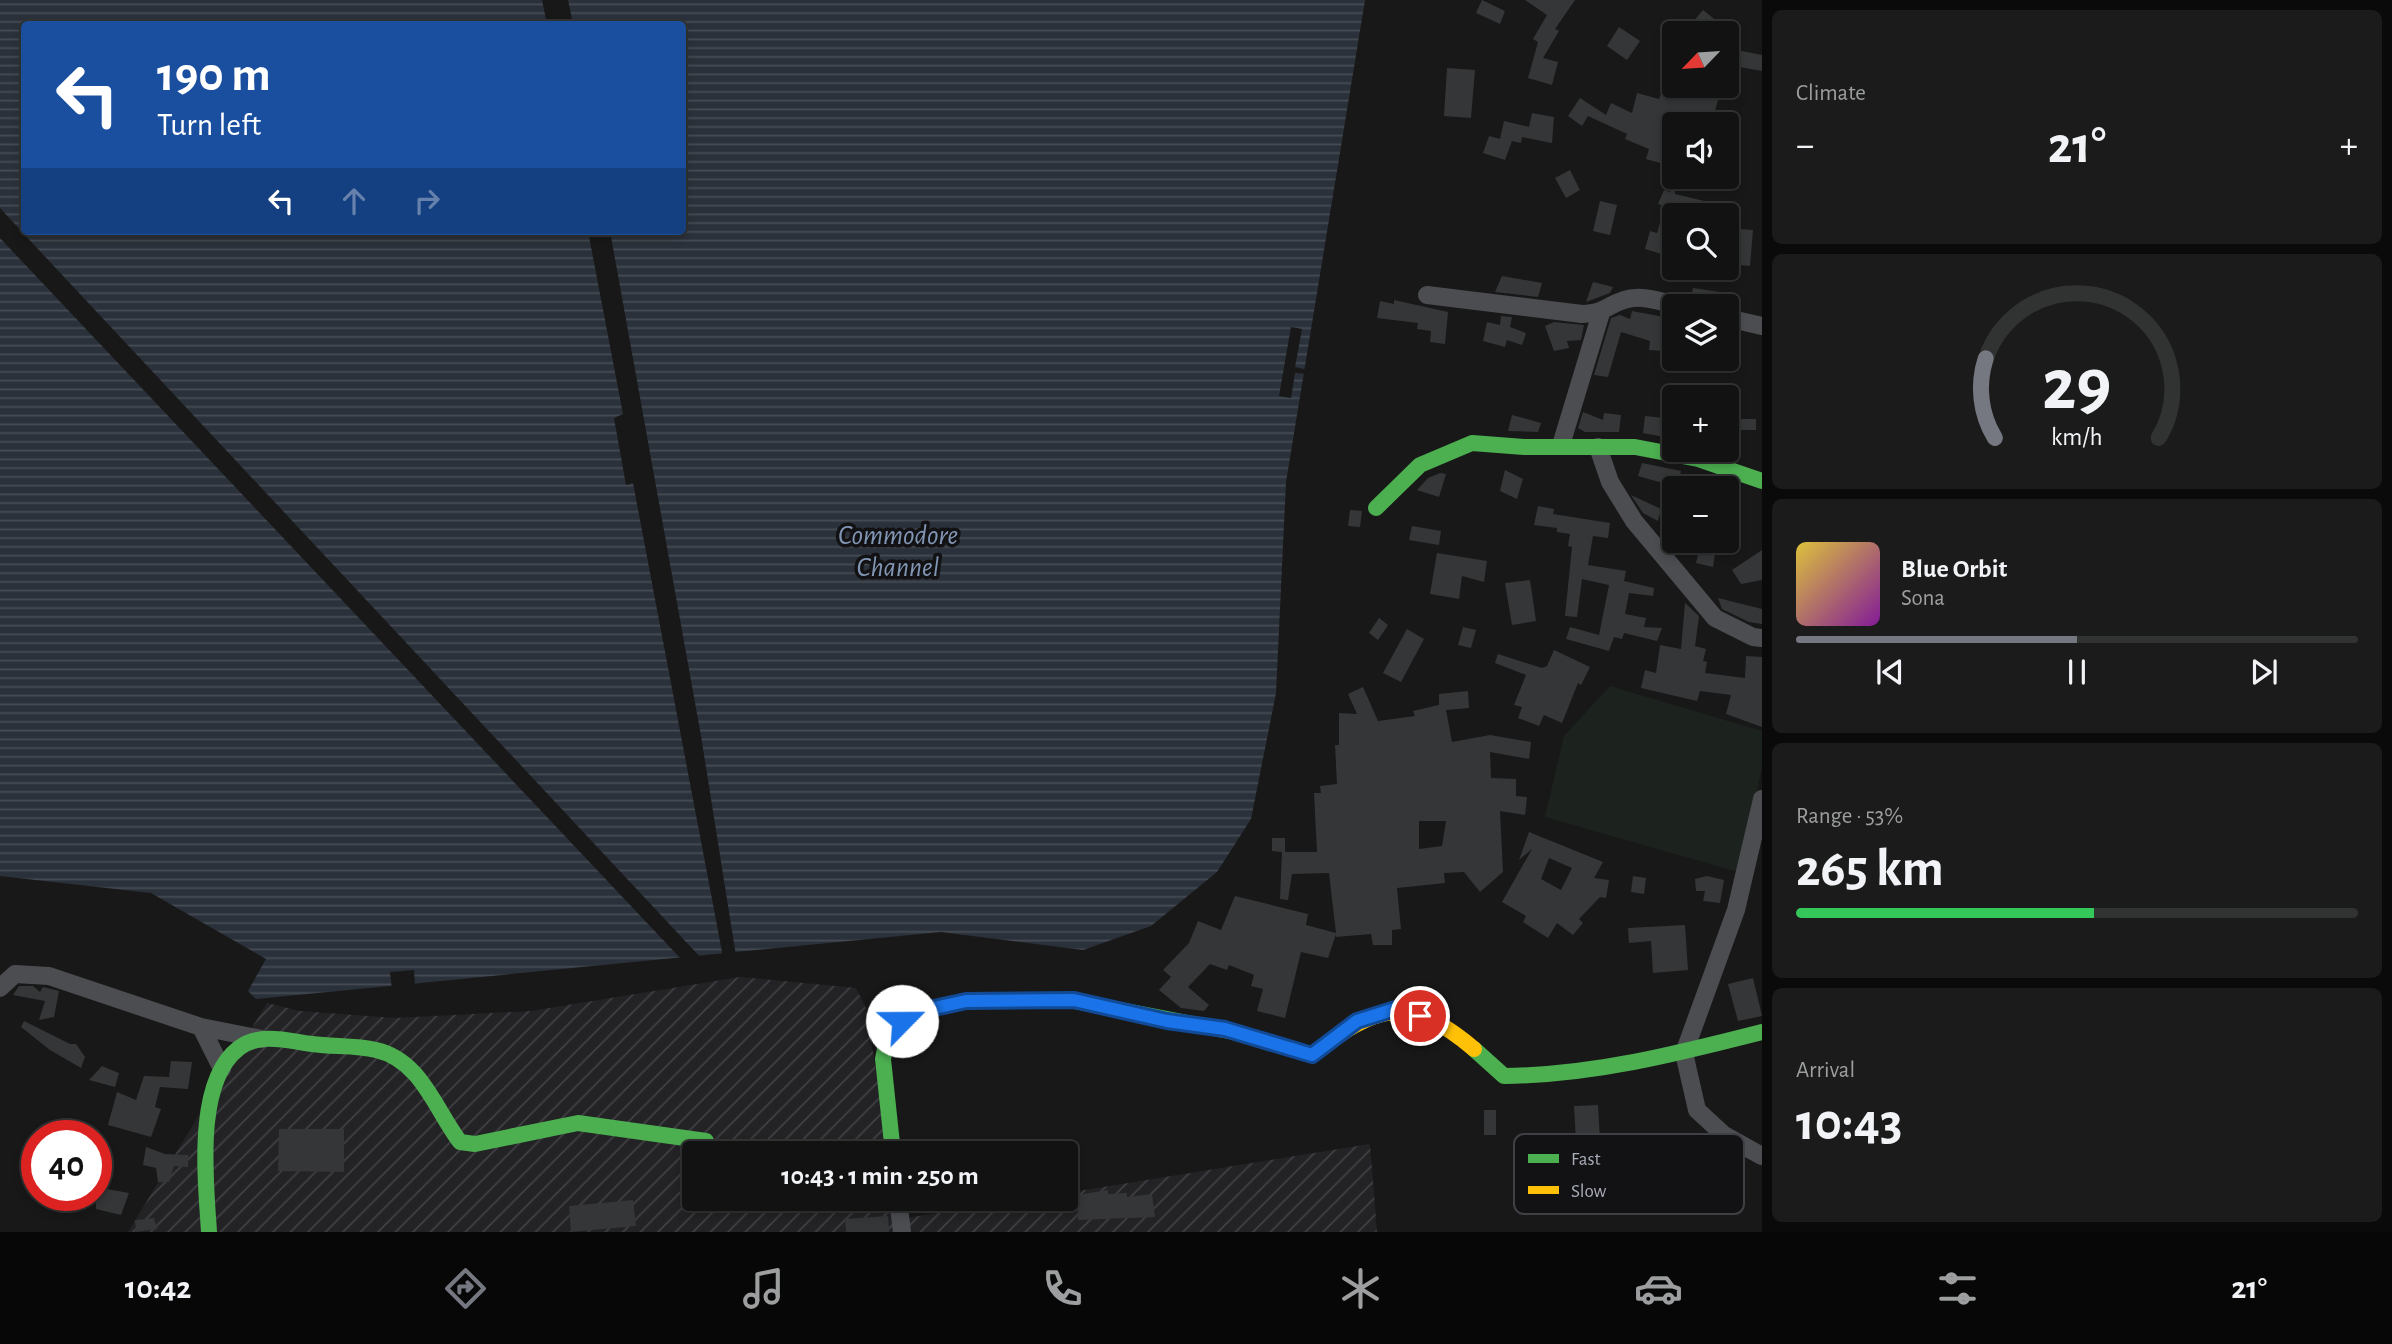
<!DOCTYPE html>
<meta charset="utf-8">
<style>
:root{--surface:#121212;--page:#1b1b1b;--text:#f1f3f6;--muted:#9c9e9f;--line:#313232;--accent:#767881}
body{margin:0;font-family:"Alegreya Sans",sans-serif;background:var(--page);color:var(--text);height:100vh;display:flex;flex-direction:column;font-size:26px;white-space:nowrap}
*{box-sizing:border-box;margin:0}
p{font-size:23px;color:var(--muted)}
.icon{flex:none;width:38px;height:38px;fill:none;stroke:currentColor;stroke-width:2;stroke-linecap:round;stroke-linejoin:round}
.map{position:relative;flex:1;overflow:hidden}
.drawer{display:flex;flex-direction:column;gap:10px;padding:10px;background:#0a0a0a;width:630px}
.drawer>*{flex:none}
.hud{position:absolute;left:21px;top:21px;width:665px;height:214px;border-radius:7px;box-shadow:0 4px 10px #0003,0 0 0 2px var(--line);background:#1a4fa0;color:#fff;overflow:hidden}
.needle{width:46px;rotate:245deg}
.buttons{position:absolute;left:1662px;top:21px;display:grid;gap:14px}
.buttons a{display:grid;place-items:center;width:77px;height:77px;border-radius:7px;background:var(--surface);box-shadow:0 4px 10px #0003,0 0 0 2px var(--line);font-size:35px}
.speed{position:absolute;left:21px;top:1120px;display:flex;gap:14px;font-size:35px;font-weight:700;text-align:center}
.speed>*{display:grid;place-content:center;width:91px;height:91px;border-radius:50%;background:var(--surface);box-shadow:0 4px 10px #0003,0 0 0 2px var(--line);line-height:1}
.speed .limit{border:10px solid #d22;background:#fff;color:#111}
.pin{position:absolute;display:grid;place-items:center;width:60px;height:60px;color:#fff;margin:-30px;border:4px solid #fff;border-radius:50%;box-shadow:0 2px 7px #0007}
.me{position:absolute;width:77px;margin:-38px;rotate:67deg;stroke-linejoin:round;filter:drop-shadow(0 0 5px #0008)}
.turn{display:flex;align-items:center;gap:24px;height:147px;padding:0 21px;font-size:32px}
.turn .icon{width:91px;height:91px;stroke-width:2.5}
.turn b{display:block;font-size:49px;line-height:60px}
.lanes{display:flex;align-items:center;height:66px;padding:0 21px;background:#0003;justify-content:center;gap:35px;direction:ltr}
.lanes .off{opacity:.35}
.big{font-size:52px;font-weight:700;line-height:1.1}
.drawer .tile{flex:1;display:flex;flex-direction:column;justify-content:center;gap:10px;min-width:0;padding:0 24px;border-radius:10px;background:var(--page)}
.drawer .dial{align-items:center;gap:0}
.dial svg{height:182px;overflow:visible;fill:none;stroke:var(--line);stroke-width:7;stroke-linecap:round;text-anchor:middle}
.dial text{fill:var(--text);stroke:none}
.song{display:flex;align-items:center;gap:21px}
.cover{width:84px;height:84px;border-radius:10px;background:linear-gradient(135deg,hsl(50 70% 55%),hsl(290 70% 35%))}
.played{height:7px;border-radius:4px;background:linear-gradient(90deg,var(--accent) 50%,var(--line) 50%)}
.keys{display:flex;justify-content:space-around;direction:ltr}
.heat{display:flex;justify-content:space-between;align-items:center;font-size:38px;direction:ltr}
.charge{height:10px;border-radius:5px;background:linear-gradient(90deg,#34c759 53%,var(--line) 0)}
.trip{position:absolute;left:682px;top:1141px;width:396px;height:70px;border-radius:7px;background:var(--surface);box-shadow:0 4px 10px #0003,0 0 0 2px var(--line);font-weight:700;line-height:70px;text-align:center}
.tab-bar{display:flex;height:112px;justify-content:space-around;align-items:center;background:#070707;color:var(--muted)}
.tab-bar .icon{width:49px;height:49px}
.tab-bar .on{color:var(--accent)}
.tab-bar b{font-size:32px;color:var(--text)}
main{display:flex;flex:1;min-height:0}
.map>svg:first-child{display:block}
</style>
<main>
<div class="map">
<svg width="1762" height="1232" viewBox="0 0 1762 1232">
<defs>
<pattern id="industrial-furrows" width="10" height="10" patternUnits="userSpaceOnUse" patternTransform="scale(1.75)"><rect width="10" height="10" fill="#232225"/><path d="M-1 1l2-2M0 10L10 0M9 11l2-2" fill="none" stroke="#403f43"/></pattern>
<pattern id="water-rules" width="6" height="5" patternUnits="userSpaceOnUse" patternTransform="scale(1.75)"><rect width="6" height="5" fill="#2b313a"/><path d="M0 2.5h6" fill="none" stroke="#474c54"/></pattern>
</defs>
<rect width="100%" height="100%" fill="#181818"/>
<!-- industrial -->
<path fill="url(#industrial-furrows)" d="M740 977 856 988 866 1008 889 1153H695V1199H896L900 1219 1027 1199H1066V1193L1370 1144 1377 1232H128L267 1003 300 1011 395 1018 531 1011Z"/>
<!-- green -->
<path fill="#1c221e" d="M1610 686 1762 731V766L1742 873 1545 817 1564 736Z"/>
<!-- water -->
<path fill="url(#water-rules)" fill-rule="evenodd" d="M0 0H1365L1286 482 1276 693 1251 819 1217 872 1151 926 1083 950 941 932 256 999 248 991 266 959 151 893 0 876ZM24 24H682V231H24Z"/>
<!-- pier -->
<path fill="#181818" d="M542 0H568L573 24H547Z
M0 208 36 247 702 959 683 961 0 238Z
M588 231H610L701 736 736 956 723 957 633 483 626 485 614 418 623 414Z
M1291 327 1302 329 1295 367 1308 370 1307 374 1295 373 1291 398 1279 396Z
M414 970 415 987 392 989 390 972Z"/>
<!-- building -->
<path fill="#353638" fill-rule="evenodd" d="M1482 0 1505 11 1500 24 1476 13Z
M1525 0H1575L1555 29 1559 31 1543 58 1558 62 1552 85 1528 78 1538 42 1533 39 1547 15Z
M1703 10 1723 26 1717 33H1691L1698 25 1693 22Z
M1619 27 1640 41 1627 60 1607 46Z
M1737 50 1762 55V71L1734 66Z
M1673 58 1675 86 1698 90 1697 94 1718 100 1713 118 1704 116 1701 124H1675V167L1646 159 1649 149 1625 139 1627 134 1588 116 1582 126 1568 116 1580 98 1606 115 1611 103 1632 113 1637 93 1659 99Z
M1447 68 1475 70 1471 118 1444 116Z
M1532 113 1554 117 1552 143 1522 137 1521 143 1512 141 1505 160 1483 153 1489 136 1500 139 1504 121 1529 127Z
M1570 170 1580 190 1566 198 1555 178Z
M1672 185H1675V194L1721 205 1719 215H1675V258L1645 249 1650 231 1657 233 1665 206 1658 204 1664 190 1670 192Z
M1600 201 1617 205 1610 235 1593 231Z
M1727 228 1753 230 1750 266 1727 264Z
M1502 276 1542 283 1538 297 1495 292Z
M1593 282 1613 287 1610 293 1586 302Z
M1693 288 1726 293 1723 304 1691 296Z
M1394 300 1448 312 1445 344 1430 342 1431 331 1417 329 1418 323 1377 318 1380 301 1394 304Z
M1632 311 1675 319V352L1649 350 1650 341 1621 332 1608 377 1594 375 1611 318 1620 315 1630 319Z
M1501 316 1512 317 1510 327 1526 333 1522 345 1507 340 1505 347 1483 341 1487 322 1500 325Z
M1554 322 1584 325 1581 340 1567 341 1569 348 1554 351 1545 326Z
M1727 404H1735L1737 419H1756V430H1738L1739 441 1727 442Z
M1583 412 1603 420 1604 413 1621 415 1619 432H1585L1578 428Z
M1512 415 1541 423 1538 432 1508 431Z
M1645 416 1675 419V439L1643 433Z
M1642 463 1681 471 1677 487 1638 476Z
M1505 470 1523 479 1517 499 1500 491Z
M1440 473 1446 474 1439 497 1417 490 1428 478Z
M1631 495 1661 509 1658 521 1643 513Z
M1538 506 1554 509 1553 514 1610 523 1608 538 1593 536 1588 565 1626 571 1624 581 1654 588 1653 596 1629 593 1625 614 1646 618 1644 627 1662 628 1657 641 1624 633 1622 639 1614 637 1609 651 1566 639 1570 627 1599 635 1609 585 1582 579 1577 617 1565 616 1572 547 1568 546 1570 534 1557 532V528L1534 525Z
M1350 510 1362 511 1360 527 1348 526Z
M1412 526 1441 531 1439 545 1409 540Z
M1762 550V580L1741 584 1732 570Z
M1699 551 1715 554 1713 567 1696 563Z
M1437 553 1487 561 1484 582 1462 576 1459 599 1430 594Z
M1530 580 1536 621 1512 625 1505 583Z
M1718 598 1762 609V624L1749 622 1722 609Z
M1685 603 1699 616 1695 646 1706 649 1703 661 1707 662 1705 673 1745 678 1746 656 1762 657V727L1726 714 1731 695 1700 691 1697 701 1641 688 1645 670 1656 673 1660 645 1681 649Z
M1379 618 1388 625 1378 640 1369 633Z
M1463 627 1476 630 1471 648 1458 645Z
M1407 629 1424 639 1401 682 1383 673Z
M1554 650 1590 667 1581 685 1578 683 1562 723 1544 715 1539 726 1518 718 1522 707 1514 705 1526 675 1495 663 1498 654 1542 668 1547 666Z
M1363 687 1378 721 1415 716 1413 711 1439 705V694L1468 691 1469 708 1446 710 1452 742 1490 735 1531 742 1529 759 1490 752 1491 778 1516 779V796L1527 797 1525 815 1500 811 1503 872 1480 892 1464 872 1444 873 1445 883 1397 888 1401 929 1392 930V945H1373L1371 934 1336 937V934L1328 958 1301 952 1285 1018 1257 1011 1263 989 1251 986 1254 975 1229 965 1227 970 1210 964 1188 987 1209 1005 1204 1011 1181 1008 1159 990 1171 977 1163 970 1189 943 1198 921 1221 930 1235 896 1308 914 1306 925 1336 933 1329 873 1292 874 1288 900 1280 899 1282 852 1272 851V838H1285V852H1317L1314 793H1321L1320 786 1337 784 1335 745H1339V713L1357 714 1348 694ZM1419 821H1446L1442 846 1419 849Z
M1529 832 1603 862 1594 878 1609 880 1606 898 1600 897 1579 919 1583 923 1573 935 1557 923 1548 938 1523 922 1526 916 1502 902 1532 849 1519 860ZM1549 858 1572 868 1561 890 1541 879Z
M1633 876 1646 878 1644 894 1631 892Z
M1707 876 1724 880 1720 903 1703 901 1705 891H1696L1695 879Z
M1685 925 1688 970 1653 973 1651 941 1629 943 1628 928Z
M1753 978 1762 1016 1738 1021 1728 984Z
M19 986H33L40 992 43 987 59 991 54 1017 39 1020 45 1001 13 995Z
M24 1021 70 1044H76L85 1057 81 1068 50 1050 21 1027Z
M171 1061 192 1062 188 1089 160 1087 155 1107 161 1109 151 1137 108 1125 117 1092 136 1100 144 1076 169 1077Z
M102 1066 119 1073 115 1087 89 1080Z
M1598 1105 1601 1159 1577 1160 1574 1106Z
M1484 1110H1496V1135H1484Z
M279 1129H344V1172L278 1171Z
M146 1147 165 1154 188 1155V1167L174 1166 169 1182H158L156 1168 143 1165Z
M96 1187 129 1193 121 1215 96 1209Z
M1108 1190V1194L1127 1193V1197L1152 1194 1155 1217 1078 1220 1077 1195Z
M633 1200 636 1226 571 1232 569 1206Z
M888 1216 889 1232H846L845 1219Z
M154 1218 157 1229 136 1232 135 1220Z"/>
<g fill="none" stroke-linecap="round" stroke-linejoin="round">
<!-- street -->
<path stroke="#4c4d51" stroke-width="18" d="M1427 295 1582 314C1606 313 1605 306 1624 300 1641 294 1663 302 1680 306
M1727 318 1762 326
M1561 445 1601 313
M1598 447 1610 482 1634 521 1715 618 1753 637 1762 638
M1762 799 1736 910 1684 1053 1697 1110 1724 1135 1762 1156
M0 988 15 974 49 976 201 1027 262 1039
M201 1027 222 1069
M898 1199 902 1232"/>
<!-- fast -->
<path stroke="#4caf50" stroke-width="16" d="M1376 508 1420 465 1472 443 1524 447H1635L1698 459 1762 481
M1474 1049 1504 1076C1593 1075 1676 1054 1762 1032
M893 1153 883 1059 888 1035 902 1021 934 1008 966 1001H1074L1234 1032
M209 1232C206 1182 194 1082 239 1048 259 1032 289 1041 312 1044 333 1047 355 1045 376 1050 421 1060 435 1109 460 1142L475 1144 578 1123 706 1141"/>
<!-- slow -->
<path stroke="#ffc107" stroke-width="16" d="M1234 1032 1312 1055C1376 1005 1408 993 1474 1049"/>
</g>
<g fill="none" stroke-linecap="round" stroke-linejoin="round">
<defs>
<path id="route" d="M902 1021 934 1008 966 1001 1074 1000 1167 1021 1225 1029 1312 1055 1357 1021 1395 1009 1420 1016"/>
</defs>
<!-- route casing -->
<use href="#route" stroke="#114b97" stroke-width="18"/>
<!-- route -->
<use href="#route" stroke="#1a73e8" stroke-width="12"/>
</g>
<g text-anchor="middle" stroke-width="7" stroke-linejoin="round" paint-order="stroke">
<!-- water labels -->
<g font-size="28" font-style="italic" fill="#8195b4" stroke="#121214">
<text x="898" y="544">Commodore<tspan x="898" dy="32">Channel</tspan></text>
</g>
</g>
<!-- legend -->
<rect x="1514" y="1134" width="230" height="80" rx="10" fill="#121214" stroke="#3f4046" stroke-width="2"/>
<rect x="1528" y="1154" width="31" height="9" fill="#4caf50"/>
<rect x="1528" y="1186" width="31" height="8" fill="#ffc107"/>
<g font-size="19" fill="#a9acb9">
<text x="1571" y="1165">Fast</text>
<text x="1571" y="1197">Slow</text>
</g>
</svg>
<div class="buttons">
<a><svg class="needle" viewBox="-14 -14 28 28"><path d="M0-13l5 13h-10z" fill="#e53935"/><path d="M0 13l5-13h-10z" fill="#9c9e9f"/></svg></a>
<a><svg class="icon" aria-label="sound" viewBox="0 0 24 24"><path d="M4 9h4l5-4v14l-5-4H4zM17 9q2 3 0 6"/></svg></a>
<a><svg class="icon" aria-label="search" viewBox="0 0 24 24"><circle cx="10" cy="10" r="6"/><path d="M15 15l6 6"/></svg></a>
<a><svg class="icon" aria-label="layers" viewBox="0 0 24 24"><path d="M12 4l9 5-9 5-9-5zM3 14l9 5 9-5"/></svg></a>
<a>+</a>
<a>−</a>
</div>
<div class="speed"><div class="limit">40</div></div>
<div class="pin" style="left:1420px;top:1016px;background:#d93025"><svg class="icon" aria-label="arrive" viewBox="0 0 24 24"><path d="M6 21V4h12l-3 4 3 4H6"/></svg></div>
<svg class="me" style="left:902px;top:1021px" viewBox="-20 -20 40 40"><circle r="19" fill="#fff"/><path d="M0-13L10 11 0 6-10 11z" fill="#1a73e8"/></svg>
<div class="trip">10:43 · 1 min · 250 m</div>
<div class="hud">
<div class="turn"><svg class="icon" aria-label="left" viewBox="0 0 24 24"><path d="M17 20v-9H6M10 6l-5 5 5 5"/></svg><div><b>190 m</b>Turn left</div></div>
<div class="lanes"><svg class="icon" aria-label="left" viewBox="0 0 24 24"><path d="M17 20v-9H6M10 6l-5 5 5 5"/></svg><svg class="icon off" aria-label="ahead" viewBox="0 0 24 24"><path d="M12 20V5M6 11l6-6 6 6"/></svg><svg class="icon off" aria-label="right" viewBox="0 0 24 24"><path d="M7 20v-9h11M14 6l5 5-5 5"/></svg></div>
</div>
</div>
<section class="drawer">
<div class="tile"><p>Climate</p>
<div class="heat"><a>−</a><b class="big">21°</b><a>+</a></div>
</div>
<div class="tile dial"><svg viewBox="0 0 100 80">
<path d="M14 69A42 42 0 1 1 86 69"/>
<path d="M14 69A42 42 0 0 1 10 34" stroke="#767881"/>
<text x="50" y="56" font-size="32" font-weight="700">29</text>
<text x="50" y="72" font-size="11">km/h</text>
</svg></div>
<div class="tile">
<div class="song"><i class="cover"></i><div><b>Blue Orbit</b><p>Sona</p></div></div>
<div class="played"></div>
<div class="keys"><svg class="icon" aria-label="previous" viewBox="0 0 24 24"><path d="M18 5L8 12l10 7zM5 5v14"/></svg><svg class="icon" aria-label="pause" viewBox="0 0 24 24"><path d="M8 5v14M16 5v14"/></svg><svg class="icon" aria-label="next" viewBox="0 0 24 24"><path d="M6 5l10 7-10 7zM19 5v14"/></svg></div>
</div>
<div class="tile"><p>Range · 53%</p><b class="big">265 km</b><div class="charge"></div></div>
<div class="tile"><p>Arrival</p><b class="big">10:43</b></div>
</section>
</main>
<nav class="tab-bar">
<b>10:42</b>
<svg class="icon on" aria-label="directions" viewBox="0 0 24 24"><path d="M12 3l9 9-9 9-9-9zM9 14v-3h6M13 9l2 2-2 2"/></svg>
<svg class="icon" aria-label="music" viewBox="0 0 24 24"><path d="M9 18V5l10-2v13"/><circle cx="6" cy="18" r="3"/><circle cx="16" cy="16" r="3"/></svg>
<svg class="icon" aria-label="phone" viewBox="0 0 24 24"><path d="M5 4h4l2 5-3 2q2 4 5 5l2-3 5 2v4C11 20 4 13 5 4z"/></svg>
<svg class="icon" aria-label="climate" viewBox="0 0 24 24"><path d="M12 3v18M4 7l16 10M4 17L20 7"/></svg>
<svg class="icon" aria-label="car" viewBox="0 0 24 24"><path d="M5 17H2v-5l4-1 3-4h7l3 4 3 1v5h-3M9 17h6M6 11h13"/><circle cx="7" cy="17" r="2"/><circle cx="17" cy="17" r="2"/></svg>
<svg class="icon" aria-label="filters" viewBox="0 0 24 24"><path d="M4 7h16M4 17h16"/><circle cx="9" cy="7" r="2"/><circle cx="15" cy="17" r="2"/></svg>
<b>21°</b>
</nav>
